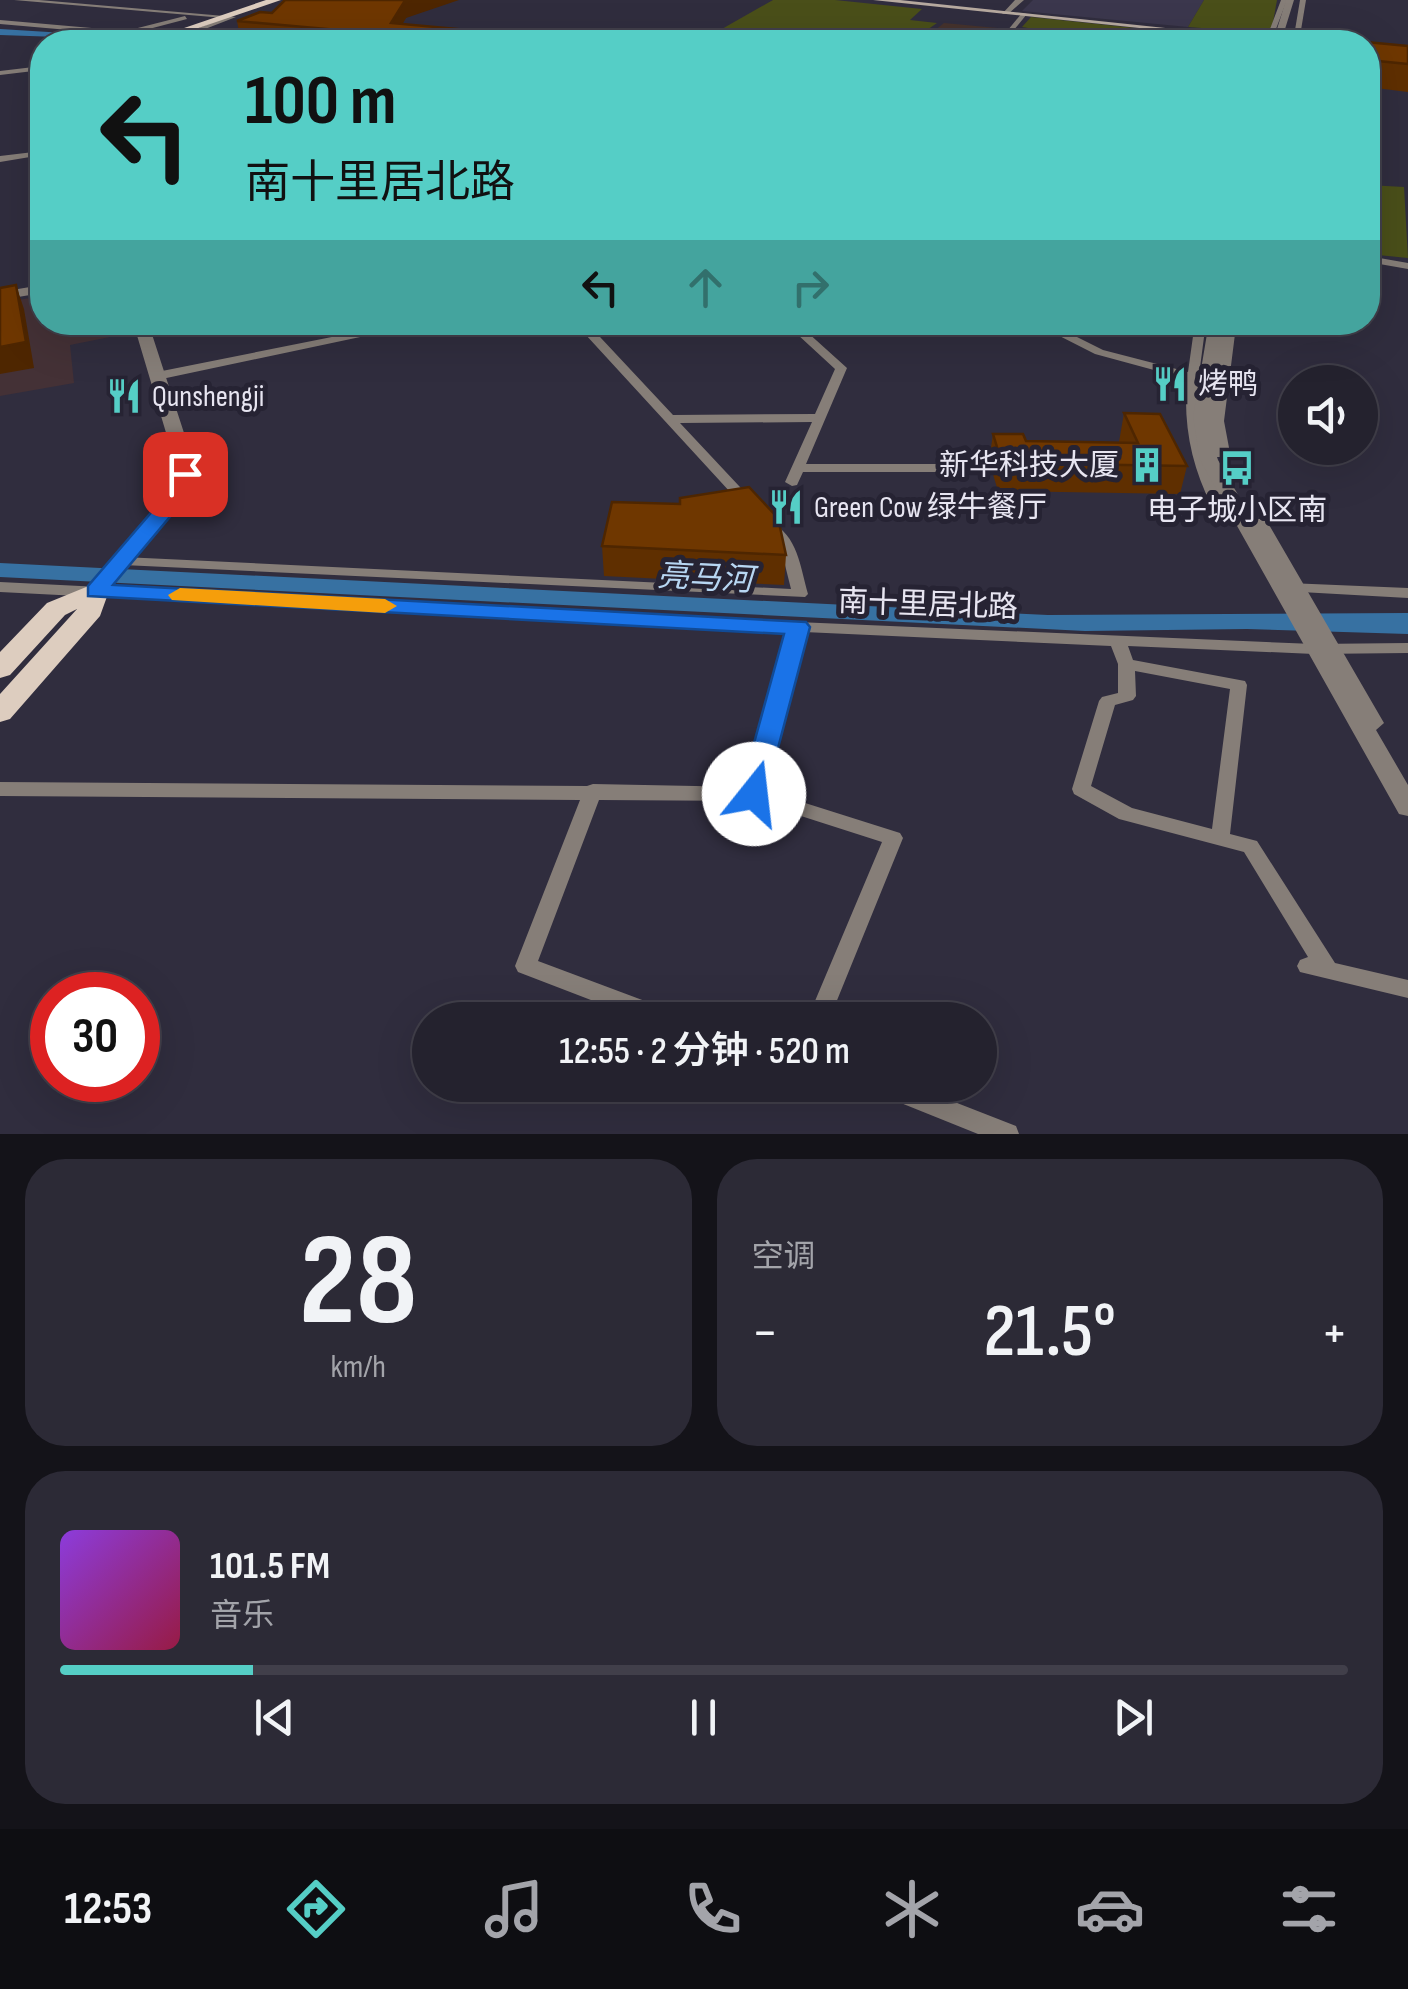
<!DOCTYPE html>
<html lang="zh">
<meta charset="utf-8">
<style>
:root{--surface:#24222e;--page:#2c2a36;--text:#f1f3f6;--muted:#a3a4aa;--line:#413f4a;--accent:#55cec6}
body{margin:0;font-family:"Sofia Sans Condensed","Noto Sans SC",sans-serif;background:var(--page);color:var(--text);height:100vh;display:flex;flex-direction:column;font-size:38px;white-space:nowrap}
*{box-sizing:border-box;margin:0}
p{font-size:32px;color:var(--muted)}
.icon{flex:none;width:55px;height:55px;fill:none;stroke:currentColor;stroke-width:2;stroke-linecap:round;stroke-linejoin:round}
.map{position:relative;height:1134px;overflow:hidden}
.panel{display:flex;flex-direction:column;gap:25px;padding:25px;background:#141319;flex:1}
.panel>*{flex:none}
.banner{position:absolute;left:30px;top:30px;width:1350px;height:305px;border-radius:40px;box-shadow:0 10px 40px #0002,0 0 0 2px var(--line);background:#55cec6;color:#111;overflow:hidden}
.buttons{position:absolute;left:1278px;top:365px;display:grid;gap:20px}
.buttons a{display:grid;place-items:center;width:100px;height:100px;border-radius:50%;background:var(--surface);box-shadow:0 10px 40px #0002,0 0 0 2px var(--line);font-size:50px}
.speed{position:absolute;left:30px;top:972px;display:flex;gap:20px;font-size:50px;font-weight:700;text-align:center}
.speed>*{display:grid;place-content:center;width:130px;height:130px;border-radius:50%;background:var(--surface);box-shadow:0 10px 40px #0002,0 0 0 2px var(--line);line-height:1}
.speed .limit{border:15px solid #d22;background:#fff;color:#111}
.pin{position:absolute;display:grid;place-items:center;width:85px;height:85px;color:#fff;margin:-42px;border-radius:20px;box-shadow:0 5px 15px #0006}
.me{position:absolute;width:110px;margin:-55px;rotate:16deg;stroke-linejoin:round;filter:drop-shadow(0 0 8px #0008)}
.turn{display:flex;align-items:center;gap:35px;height:210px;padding:0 50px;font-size:45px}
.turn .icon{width:130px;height:130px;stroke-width:2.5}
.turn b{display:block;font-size:70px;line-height:85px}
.lanes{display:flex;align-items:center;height:95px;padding:0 50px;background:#0003;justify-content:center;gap:50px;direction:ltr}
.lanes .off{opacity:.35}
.big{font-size:75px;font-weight:600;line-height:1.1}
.panel .tile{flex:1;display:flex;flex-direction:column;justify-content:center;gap:15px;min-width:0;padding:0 35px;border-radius:40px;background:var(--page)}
.panel .dial{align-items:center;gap:0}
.dial b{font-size:130px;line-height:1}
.song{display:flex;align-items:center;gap:30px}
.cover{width:120px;height:120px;border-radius:15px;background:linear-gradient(135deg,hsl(270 70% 55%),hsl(340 70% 35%))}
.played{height:10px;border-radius:5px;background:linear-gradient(90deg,var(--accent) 15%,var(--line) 15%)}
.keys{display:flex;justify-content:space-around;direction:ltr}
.heat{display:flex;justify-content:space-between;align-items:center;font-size:55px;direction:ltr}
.panel .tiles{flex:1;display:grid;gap:25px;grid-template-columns:1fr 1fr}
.tile:last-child{grid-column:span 2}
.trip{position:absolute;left:412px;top:1002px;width:585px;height:100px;border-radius:50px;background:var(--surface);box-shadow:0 10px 40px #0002,0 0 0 2px var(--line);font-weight:600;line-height:100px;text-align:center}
.tabs{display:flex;height:160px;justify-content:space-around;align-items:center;background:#0e0e12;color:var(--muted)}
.tabs .icon{width:70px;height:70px}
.tabs .current{color:var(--accent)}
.tabs b{font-size:45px;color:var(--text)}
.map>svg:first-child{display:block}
</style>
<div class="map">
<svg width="1408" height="1134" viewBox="0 0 1408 1134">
<rect width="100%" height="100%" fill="#302d3e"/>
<!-- commercial -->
<path fill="#443136" d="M42 296V322L120 323 125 334 70 345 74 383 0 396V303Z"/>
<!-- built -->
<path fill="#3b374d" d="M1033 0H1204L1188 27 1022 11Z"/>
<!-- education -->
<path fill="#45322d" d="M944 23 1008 29 995 42 929 35Z"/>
<!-- green -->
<path fill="#4a4f19" d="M773 0H835L922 9 910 20 937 23 911 41 921 42H699Z
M1204 0H1277L1271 33 1188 27Z
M1031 17 1258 41 1022 42 1034 29 1022 27Z
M1368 185 1404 187 1408 258 1368 254Z"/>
<!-- water -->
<path fill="#3771a2" d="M0 29 178 40 205 42 0 35Z
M0 563 1048 615 1408 613V634L1247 629 1085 631 0 577Z"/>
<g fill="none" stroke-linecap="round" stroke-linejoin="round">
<!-- minor -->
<path fill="#867e78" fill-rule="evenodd" d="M14 0H39L236 17 187 36 185 33 224 18Z
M1281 0H1287L1271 42H1265Z
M1300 0H1306L1299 42H1293Z
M1022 13 1027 14 1004 42H998Z
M185 16 187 19 126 35 0 24V20L126 31Z
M42 66V70L0 75V71Z
M42 151V155L0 162V156Z
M1368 256 1408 263V269L1368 262Z
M407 322H431L157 380 151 376 157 372Z
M574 322H586L673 415 815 414 835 369 784 322H796L847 368 806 464H949L956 468 949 472H803L797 485 792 486 785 482 812 422 680 423 754 502 747 506 742 505Z
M879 322H890L887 333H879Z
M1032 322H1047L1103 350 1188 372 1195 322H1206L1199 375 1204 378 1199 381C1196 424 1206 461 1223 500L1240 505 1242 508 1240 511 1235 512 1212 506C1191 466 1183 423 1187 379L1095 354Z
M770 522C798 535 800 567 808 594L805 597 123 565 116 561 123 557 791 589 780 545 763 526Z
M0 582 797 622 1314 644 1408 643V653L1314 654 1128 646 1133 660 1245 681 1247 685 1230 834 1257 841 1335 963 1408 980V998L1300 972 1297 966 1300 960 1308 957 1244 852 1119 819 1074 794 1072 789 1099 701 1102 697 1118 693V664L1111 646 804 632 764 790 900 833 903 838 829 1020H807L882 842 754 801 599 800 538 961 677 1013 680 1020H643L518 972 515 966 580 800 0 796V782L587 786 593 784 746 787 788 632 0 592ZM1135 671 1230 689 1212 829 1132 808 1091 786 1115 705 1133 700 1136 696Z
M1288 583 1408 588V598L1283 591 1280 588 1283 585Z
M872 1085H911L1016 1126 1019 1134H978L876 1093Z"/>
<!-- tertiary -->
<path fill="#867e78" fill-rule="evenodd" d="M1015 0H1024L1008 14H1002Z
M1286 0H1294L1281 42H1273Z
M42 285V293L0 300V292Z
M133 322H148L185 436 192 488 103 595H89L86 591 89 587 174 487 167 436Z
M1209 322H1223L1222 332 1228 330 1235 334 1224 421 1230 453 1227 457H1217L1218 460 1252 519H1265L1268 523 1384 723 1376 730 1408 785V816L1399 814 1200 460 1193 417Z"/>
<!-- secondary -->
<path fill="#b7aaa0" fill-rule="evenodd" d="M873 0H900L1298 42H1273Z"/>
<!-- primary -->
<path fill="#ddcdbf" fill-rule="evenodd" d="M266 0H281L157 42H143Z
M96 583 109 591 100 616 10 719 0 722V694L77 609 65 615 10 675 0 678V652L47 603Z"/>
</g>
<!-- wall -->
<path fill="#5f2f00" d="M272 13 406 18 402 24 469 30 470 42H297L240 37 237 21Z
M1368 42 1408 46V92L1368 87Z
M1124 413 1187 466 1180 494 998 491 989 461 993 434 1026 441 1119 442Z
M602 546 786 555 784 585 604 576Z"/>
<!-- shaded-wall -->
<path fill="#4e2600" d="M411 0H459L406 18 396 35 391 23 404 2Z
M469 30 470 42H450V40Z
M16 285 24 309 34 368 0 374V347Z"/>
<!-- building -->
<path fill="#6f3700" stroke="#4e2600" stroke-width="2.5" d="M285 0H411L404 2 391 23 469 30 450 40 237 21 260 12 272 13Z
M1225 32 1250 35 1244 42H1189Z
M1314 37 1340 39V42H1313Z
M1366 42 1408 46V64L1368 60V42Z
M16 285 26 342 0 347V288Z
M1124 413 1160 414 1187 466 1002 463 993 434H1023L1026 441 1138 443Z
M749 487 778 518 786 555 602 546 612 502 680 504V498Z"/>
<!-- route -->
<path fill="#1a73e8" stroke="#114b97" stroke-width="2.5" d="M185 467 195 474 194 488 113 585 806 622 810 627 764 801H744L740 794 784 634 88 596V586L173 487 178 469Z"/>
<!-- slow -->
<path fill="#f59e0b" d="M180 588 385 599 397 606 385 613 172 600 168 595Z"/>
<!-- icons -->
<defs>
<symbol id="restaurant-bare" viewBox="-9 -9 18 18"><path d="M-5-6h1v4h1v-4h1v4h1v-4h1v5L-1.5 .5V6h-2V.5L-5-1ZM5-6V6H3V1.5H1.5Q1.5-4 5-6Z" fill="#55cec6" stroke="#262333" stroke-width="2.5" paint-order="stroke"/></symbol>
<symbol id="building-bare" viewBox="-9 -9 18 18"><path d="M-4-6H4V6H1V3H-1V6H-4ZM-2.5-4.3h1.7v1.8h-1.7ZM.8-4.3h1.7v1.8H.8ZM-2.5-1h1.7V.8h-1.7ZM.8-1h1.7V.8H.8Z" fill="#55cec6" stroke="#262333" stroke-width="2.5" paint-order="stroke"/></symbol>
<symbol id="bus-bare" viewBox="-9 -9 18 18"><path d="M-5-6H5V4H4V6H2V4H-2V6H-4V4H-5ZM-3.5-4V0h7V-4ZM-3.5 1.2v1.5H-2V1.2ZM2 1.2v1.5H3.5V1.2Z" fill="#55cec6" stroke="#262333" stroke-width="2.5" paint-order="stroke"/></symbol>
</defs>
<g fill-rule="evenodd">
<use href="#restaurant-bare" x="1145" y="359" width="50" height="50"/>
<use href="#restaurant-bare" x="99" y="371" width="50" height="50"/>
<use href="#building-bare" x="1122" y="440" width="50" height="50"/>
<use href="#bus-bare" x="1212" y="443" width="50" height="50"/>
<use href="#restaurant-bare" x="761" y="482" width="50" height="50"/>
</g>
<g text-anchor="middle" stroke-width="10" stroke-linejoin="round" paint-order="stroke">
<!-- poi labels -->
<g font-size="30" fill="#e7e5f1" stroke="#262333" text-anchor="start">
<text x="1198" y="394">烤鸭</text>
<text x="152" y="406">Qunshengji</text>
<text x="1119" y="475" text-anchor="end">新华科技大厦</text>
<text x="814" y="517">Green Cow 绿牛餐厅</text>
<text x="1237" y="520" text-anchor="middle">电子城小区南</text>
</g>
<!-- street labels -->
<g font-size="30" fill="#e7e5f1" stroke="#262333">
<text transform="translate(928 604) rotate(2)" y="10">南十里居北路</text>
</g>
<!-- water labels -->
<g font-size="32" font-style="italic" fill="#b7d6f2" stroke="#262333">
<text transform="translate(705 577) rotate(3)" y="11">亮马河</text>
</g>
</g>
</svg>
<div class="buttons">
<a><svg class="icon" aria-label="sound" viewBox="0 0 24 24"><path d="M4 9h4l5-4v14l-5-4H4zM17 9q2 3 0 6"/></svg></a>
</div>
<div class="speed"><div class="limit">30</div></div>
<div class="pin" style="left:185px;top:474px;background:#d93025"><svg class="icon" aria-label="arrive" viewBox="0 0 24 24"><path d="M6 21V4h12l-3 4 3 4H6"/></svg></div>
<svg class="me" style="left:754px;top:794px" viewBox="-20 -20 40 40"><circle r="19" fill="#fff"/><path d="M0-13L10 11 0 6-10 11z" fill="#1a73e8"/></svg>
<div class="trip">12:55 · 2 分钟 · 520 m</div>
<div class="banner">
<div class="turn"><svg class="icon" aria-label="left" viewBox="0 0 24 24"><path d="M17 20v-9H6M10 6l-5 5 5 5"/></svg><div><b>100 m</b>南十里居北路</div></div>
<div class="lanes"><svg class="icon" aria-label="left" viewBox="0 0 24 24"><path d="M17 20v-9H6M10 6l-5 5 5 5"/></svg><svg class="icon off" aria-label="ahead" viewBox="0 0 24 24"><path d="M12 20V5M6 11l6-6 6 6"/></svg><svg class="icon off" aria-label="right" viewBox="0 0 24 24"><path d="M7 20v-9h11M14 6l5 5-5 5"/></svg></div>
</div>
</div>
<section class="panel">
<div class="tiles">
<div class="tile dial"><b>28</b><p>km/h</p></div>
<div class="tile"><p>空调</p>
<div class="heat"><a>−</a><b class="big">21.5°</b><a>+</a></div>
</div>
<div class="tile">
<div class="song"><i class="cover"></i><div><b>101.5 FM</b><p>音乐</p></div></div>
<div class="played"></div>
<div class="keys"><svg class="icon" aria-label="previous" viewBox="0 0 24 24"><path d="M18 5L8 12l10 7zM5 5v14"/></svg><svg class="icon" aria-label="pause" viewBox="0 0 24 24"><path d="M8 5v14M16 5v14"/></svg><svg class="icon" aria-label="next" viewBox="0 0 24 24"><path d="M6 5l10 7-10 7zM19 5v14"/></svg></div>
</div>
</div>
</section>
<nav class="tabs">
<b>12:53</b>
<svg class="icon current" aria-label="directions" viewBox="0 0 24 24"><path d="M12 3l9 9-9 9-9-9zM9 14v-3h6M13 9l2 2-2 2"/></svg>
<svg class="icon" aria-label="music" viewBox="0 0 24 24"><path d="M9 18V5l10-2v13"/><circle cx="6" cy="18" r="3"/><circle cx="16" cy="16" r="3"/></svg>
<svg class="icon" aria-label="phone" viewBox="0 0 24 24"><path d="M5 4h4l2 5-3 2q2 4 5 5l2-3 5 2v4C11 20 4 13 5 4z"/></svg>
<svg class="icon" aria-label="climate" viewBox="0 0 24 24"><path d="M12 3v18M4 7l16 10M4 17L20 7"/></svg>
<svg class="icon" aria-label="car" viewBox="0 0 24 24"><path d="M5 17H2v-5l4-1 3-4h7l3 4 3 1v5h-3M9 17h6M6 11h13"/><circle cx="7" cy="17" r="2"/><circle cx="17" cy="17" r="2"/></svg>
<svg class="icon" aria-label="filters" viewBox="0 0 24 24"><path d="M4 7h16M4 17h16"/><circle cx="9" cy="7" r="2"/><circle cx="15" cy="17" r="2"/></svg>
</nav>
